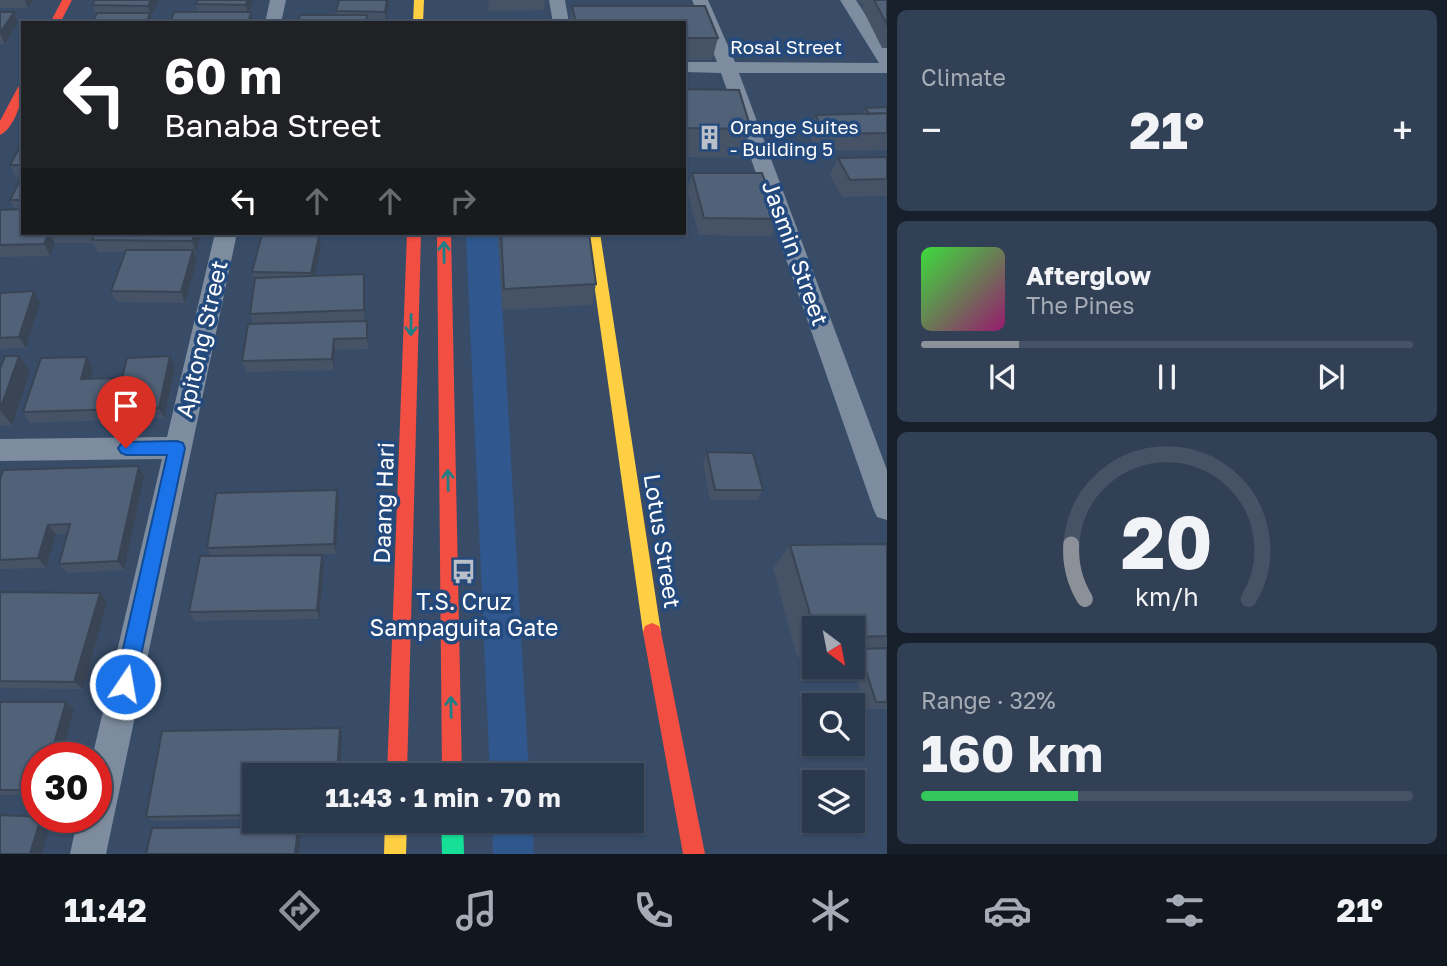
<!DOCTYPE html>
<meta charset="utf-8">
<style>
:root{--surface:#2a394e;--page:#324055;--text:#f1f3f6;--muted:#a5acb6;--line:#465366;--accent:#8c9099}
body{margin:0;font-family:"Golos Text",sans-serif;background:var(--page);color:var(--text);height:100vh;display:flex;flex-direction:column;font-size:26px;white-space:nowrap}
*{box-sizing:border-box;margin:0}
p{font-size:23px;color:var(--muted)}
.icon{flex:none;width:38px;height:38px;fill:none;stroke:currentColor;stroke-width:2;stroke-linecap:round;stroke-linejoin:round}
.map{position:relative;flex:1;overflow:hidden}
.side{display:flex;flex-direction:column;gap:10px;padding:10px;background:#171f2b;width:560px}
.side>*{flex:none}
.banner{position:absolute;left:21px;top:21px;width:665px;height:214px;border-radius:0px;box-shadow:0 2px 5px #0004,0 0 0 2px var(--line);background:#202124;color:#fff;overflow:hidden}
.needle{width:46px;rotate:148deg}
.tools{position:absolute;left:802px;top:616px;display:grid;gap:14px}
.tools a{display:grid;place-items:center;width:63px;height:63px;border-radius:0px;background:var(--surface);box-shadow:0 2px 5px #0004,0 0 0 2px var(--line);font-size:35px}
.speed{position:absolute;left:21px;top:742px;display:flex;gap:14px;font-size:35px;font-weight:700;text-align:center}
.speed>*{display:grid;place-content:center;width:91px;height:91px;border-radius:50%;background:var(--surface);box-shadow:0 2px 5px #0004,0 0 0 2px var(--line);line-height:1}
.speed .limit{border:10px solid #d22;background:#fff;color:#111}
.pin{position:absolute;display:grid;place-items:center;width:60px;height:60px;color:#fff;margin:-72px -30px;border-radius:50% 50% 50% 0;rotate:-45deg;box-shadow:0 0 7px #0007}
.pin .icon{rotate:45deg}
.me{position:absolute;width:77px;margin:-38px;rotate:12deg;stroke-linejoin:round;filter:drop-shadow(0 0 5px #0008)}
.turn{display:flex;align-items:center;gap:24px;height:147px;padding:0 28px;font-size:32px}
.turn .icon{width:91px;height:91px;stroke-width:2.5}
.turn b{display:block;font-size:49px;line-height:60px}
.lanes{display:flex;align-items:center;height:66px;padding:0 28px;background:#0003;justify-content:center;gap:35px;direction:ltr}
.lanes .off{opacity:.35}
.big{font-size:52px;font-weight:700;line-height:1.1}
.side .widget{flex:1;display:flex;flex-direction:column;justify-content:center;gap:10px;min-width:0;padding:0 24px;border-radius:10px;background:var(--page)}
.side .dial{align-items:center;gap:0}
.dial svg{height:182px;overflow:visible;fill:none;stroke:var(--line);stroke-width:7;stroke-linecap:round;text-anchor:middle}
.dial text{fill:var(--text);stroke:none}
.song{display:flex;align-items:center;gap:21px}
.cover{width:84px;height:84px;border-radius:10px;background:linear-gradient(135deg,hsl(120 70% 55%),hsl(320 70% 35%))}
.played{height:7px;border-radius:4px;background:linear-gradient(90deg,var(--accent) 20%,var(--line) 20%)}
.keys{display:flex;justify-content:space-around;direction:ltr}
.heat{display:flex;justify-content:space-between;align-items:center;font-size:38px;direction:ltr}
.charge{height:10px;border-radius:5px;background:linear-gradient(90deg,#34c759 32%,var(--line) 0)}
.trip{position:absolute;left:242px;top:763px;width:402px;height:70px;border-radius:0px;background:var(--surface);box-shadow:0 2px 5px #0004,0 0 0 2px var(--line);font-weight:700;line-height:70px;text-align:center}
.menu{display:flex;height:112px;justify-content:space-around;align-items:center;background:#11171f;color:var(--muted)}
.menu .icon{width:49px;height:49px}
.menu .current{color:var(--accent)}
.menu b{font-size:32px;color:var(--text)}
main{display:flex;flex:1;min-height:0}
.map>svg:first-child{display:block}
</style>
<main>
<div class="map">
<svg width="887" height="854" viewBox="0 0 887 854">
<rect width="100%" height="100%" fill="#384c68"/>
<!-- green -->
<path fill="#30588e" d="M466 233H498L529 775H490Z
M492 821H532L534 854H493Z"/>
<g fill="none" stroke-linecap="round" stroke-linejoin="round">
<!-- street -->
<path fill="#7d8c9f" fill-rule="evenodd" d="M270 0H286L281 23H265Z
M549 0H565L569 23H553Z
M692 0H708L735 62 879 63 840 0H856L887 48V73H739L887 470V520L877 517 873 508 721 73 684 72V62H717Z
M215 233H237L106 854H70L78 817H96V758H92L162 459 0 461V439L167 437Z"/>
<!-- fast -->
<path fill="#16e098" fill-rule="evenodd" d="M441 821H463L464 854H442Z"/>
<!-- slow -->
<path fill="#ffcf43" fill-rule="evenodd" d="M414 0H424L423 23H413Z
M587 233H600L661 632 659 638 652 641 645 638 643 632Z
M385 821H407L406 854H384Z"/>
<!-- jam -->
<path fill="#f24e42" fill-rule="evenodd" d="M62 0H72L60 23H50Z
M23 84C23 99 15 128 0 135V121L18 87Z
M407 233H421L407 775H387Z
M437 233H451L462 775H442Z
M652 623 659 626 661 632 705 854H683L643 632 645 626Z"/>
</g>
<!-- wall -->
<path fill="#465367" d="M0 0H33L28 8H0Z
M159 0 151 17 153 23H146L96 16 92 5Z
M197 0H254L249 12H198L196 4Z
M488 0H545L544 10 489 11Z
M857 0H887V48H882L862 8 864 4H861Z
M389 3 386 23H298L337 15 336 11Z
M572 6H705L718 38 712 60H684V23H570Z
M0 12 18 23 5 44H0Z
M684 89 751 129 741 158 684 157Z
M887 107V150L815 151 809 132 816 115 862 114 865 108Z
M23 141V233H202L196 253H194L197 262 185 303 117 302 111 291 125 252H98L93 243H55L50 256 0 257V210L15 209 10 200 21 177H16L10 165Z
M887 157V196L842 197 830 175 838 158Z
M692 173 779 219 771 236 699 235 687 190Z
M264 233H343V234L302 235 319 236 321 247 315 276 364 274 365 286V321L368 332V349L335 350 334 370 246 372 242 361 253 324 250 314 254 280 252 272Z
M498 233H589L596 284 592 305 502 310Z
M0 293 40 303 26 348 0 349Z
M19 356 30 372 12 425 0 426V369Z
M87 357 93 368 90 379 122 378 175 368 164 418 30 423 23 412Z
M707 452 763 490 757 500H710L703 463Z
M139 466 144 476 124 570 67 573 59 564 67 534H56L46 568 0 569V480Z
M339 500 336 554 290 555 324 564 319 619 194 621 189 612 211 556 207 548Z
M887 544V709H866L852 664V628H814V657H797L773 568 790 545Z
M0 592 107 602 83 689 0 688Z
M0 702H66L74 709 37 758V795H0Z
M340 728 342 735 340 775H254V819L154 821 146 817Z"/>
<!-- shaded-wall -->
<path fill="#394454" d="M25 0H33L28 8Z
M151 0H159L151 17 153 23H146L150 13 148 6Z
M247 0H254L248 16 246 5Z
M387 0H389V3L386 23 385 12Z
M14 12 18 23 5 44 0 33Z
M251 12 253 23H248Z
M49 233 55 243 50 256 44 244Z
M195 233H202L196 253 192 241Z
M319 236 321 247 313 285 311 273Z
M193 250 197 262 185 303 181 292Z
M364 274 365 286V321L364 310Z
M34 291 40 303 26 348 19 337Z
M367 321 368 332V349L367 338Z
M334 339 335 350 334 370 332 359Z
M19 356 30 372 12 425 0 410Z
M170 356 175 368 164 418 159 408Z
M87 357 93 368 87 390 81 379Z
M139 466 144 476 124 570 118 561Z
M337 490 339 500 336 554 334 544Z
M48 525 56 534 46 568 38 558Z
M322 555 324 564 319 619 317 610Z
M100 593 107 602 83 689 74 682Z
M66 702 74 709 61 758H50Z
M340 728 342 735 340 775H339L337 773Z
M41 817 51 821 42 854H30Z
M298 827 301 832 299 854H295Z"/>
<!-- building -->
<path fill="#516178" stroke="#394454" stroke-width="2" d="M95 0H151L148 6 92 5Z
M197 0H247L246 5 196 4Z
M339 0H387L385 12 336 11Z
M874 0H887V25Z
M572 6H705L718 38H684V23H576Z
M0 12H14L0 33Z
M174 12H251L248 23H170Z
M97 13H150L146 23H92Z
M300 15H367L366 23H298Z
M684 89 739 90 751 129 684 128Z
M887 107V113L869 114 865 108Z
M887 113V133L823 134 816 115Z
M23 141V165H10Z
M887 157V179L850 180 838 158Z
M692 173H762L779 219 704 218Z
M23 174V200H10Z
M23 209V233H49L44 244 0 245V210Z
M95 233H195L192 241 92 240Z
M501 233H589L596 284 504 289Z
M262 234 319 236 311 273 252 272Z
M126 250H193L181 292 111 291Z
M364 274V310L250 314 255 278Z
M34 291 19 337 0 338V293Z
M367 321V338L334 339 332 359 242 361 248 324Z
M5 356H19L0 410V369Z
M170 356 159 408 23 412 41 358 87 357 81 379 122 378 127 358Z
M707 452 753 453 763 490H715Z
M139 466 118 561 59 564 70 524 48 525 38 558 0 560V480L3 470Z
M337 490 334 544 207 548 216 493Z
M887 544V636L852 637V628H814L790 545Z
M322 555 317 610 189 612 200 556Z
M0 592 100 593 74 682 0 681Z
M887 648V702H876L859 649Z
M0 702H66L50 758H37V790H0Z
M340 728 337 773 289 774V775H254V815L146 817 162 731Z
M0 815 41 817 30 854H0Z
M298 827 295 854H146L152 828Z"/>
<!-- one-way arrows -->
<defs><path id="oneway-shaft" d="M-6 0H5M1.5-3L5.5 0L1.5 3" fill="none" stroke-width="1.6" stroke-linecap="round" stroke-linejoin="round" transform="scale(1.75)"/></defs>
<g stroke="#1f7e86">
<use href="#oneway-shaft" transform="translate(444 252) rotate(-91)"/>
<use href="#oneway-shaft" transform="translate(411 325) rotate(91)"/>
<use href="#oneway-shaft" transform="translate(448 480) rotate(-91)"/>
<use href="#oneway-shaft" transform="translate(451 707) rotate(-91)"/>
</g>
<!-- route -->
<path fill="#1a73e8" stroke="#114b97" stroke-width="2" d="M177 441 183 443 185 448 135 684 132 690 125 693 118 690 115 684 167 455H126L121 453 118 448 121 444 126 442Z"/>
<!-- icons -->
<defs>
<symbol id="building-bare" viewBox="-9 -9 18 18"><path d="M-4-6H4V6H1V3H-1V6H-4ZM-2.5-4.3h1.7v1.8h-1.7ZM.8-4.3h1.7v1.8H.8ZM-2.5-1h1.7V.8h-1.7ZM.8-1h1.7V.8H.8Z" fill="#b9c0ca" stroke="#24497c" stroke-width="2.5" paint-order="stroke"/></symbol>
<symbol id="bus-bare" viewBox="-9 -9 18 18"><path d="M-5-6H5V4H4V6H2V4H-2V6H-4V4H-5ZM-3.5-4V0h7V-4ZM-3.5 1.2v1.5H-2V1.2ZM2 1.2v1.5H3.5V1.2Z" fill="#b9c0ca" stroke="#24497c" stroke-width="2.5" paint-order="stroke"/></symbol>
</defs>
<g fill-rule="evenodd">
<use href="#building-bare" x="692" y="120" width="35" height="35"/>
<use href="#bus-bare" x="446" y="554" width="35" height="35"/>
</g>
<g text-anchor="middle" stroke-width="7" stroke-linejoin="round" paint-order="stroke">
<!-- far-street labels -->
<g font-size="19" fill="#fff" stroke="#24497c">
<text x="786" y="54">Rosal Street</text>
</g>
<!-- far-poi labels -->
<g font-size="19" fill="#fff" stroke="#24497c" text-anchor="start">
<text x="730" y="134">Orange Suites<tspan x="730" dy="22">- Building 5</tspan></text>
</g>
<!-- street labels -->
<g font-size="23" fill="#fff" stroke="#24497c">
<text transform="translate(795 253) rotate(70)" y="8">Jasmin Street</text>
<text transform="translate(202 339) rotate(-77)" y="8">Apitong Street</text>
<text transform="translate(384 503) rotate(-88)" y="8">Daang Hari</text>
<text transform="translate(662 541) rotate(81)" y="8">Lotus Street</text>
</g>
<!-- poi labels -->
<g font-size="23" fill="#fff" stroke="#24497c">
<text x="464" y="610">T.S. Cruz<tspan x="464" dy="26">Sampaguita Gate</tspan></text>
</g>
</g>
</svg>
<div class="tools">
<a><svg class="needle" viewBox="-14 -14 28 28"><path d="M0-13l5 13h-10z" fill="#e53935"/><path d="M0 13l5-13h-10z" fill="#a5acb6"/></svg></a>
<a><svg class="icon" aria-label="search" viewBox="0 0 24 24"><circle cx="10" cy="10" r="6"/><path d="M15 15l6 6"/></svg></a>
<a><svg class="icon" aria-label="layers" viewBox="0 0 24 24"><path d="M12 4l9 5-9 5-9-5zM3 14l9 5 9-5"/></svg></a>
</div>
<div class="speed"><div class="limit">30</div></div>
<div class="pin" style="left:126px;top:448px;background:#d93025"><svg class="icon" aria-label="arrive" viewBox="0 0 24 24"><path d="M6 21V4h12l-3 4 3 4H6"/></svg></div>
<svg class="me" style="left:125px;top:684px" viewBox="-20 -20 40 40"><circle r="17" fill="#1a73e8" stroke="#fff" stroke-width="3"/><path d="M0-11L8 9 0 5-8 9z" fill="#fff"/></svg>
<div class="trip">11:43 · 1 min · 70 m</div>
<div class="banner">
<div class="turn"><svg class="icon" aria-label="left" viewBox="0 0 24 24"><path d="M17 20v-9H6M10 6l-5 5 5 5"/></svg><div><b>60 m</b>Banaba Street</div></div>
<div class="lanes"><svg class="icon" aria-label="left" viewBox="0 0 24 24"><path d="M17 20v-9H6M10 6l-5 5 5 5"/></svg><svg class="icon off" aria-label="ahead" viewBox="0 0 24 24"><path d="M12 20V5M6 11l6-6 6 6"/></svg><svg class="icon off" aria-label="ahead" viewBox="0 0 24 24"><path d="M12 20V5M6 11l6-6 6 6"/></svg><svg class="icon off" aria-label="right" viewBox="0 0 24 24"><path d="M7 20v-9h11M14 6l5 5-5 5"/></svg></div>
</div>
</div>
<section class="side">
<div class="widget"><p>Climate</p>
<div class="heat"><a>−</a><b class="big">21°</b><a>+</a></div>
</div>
<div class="widget">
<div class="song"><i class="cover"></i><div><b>Afterglow</b><p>The Pines</p></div></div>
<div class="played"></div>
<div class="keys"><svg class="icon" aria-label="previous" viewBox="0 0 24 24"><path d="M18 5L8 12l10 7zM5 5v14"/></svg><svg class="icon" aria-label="pause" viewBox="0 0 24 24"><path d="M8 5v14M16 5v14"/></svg><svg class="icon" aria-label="next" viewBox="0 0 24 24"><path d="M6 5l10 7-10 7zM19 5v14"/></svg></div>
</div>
<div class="widget dial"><svg viewBox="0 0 100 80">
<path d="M14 69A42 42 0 1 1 86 69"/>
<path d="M14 69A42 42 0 0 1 8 45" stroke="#8c9099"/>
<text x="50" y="56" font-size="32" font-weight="700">20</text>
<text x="50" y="72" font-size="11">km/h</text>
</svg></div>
<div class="widget"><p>Range · 32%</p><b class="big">160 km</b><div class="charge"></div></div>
</section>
</main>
<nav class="menu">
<b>11:42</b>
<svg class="icon current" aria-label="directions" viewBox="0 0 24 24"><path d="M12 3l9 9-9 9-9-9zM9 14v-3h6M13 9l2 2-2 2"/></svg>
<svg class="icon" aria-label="music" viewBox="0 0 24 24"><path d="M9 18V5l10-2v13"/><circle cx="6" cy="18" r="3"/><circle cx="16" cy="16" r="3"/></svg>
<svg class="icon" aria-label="phone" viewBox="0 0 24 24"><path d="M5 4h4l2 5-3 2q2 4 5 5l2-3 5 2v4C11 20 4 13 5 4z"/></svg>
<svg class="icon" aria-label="climate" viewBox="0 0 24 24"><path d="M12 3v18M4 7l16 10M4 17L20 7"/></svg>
<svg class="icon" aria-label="car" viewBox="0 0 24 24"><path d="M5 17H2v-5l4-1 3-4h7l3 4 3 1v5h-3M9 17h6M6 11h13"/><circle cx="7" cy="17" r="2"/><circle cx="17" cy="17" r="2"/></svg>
<svg class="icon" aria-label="filters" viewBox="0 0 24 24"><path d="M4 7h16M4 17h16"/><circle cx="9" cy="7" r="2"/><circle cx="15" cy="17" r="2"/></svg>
<b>21°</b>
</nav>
